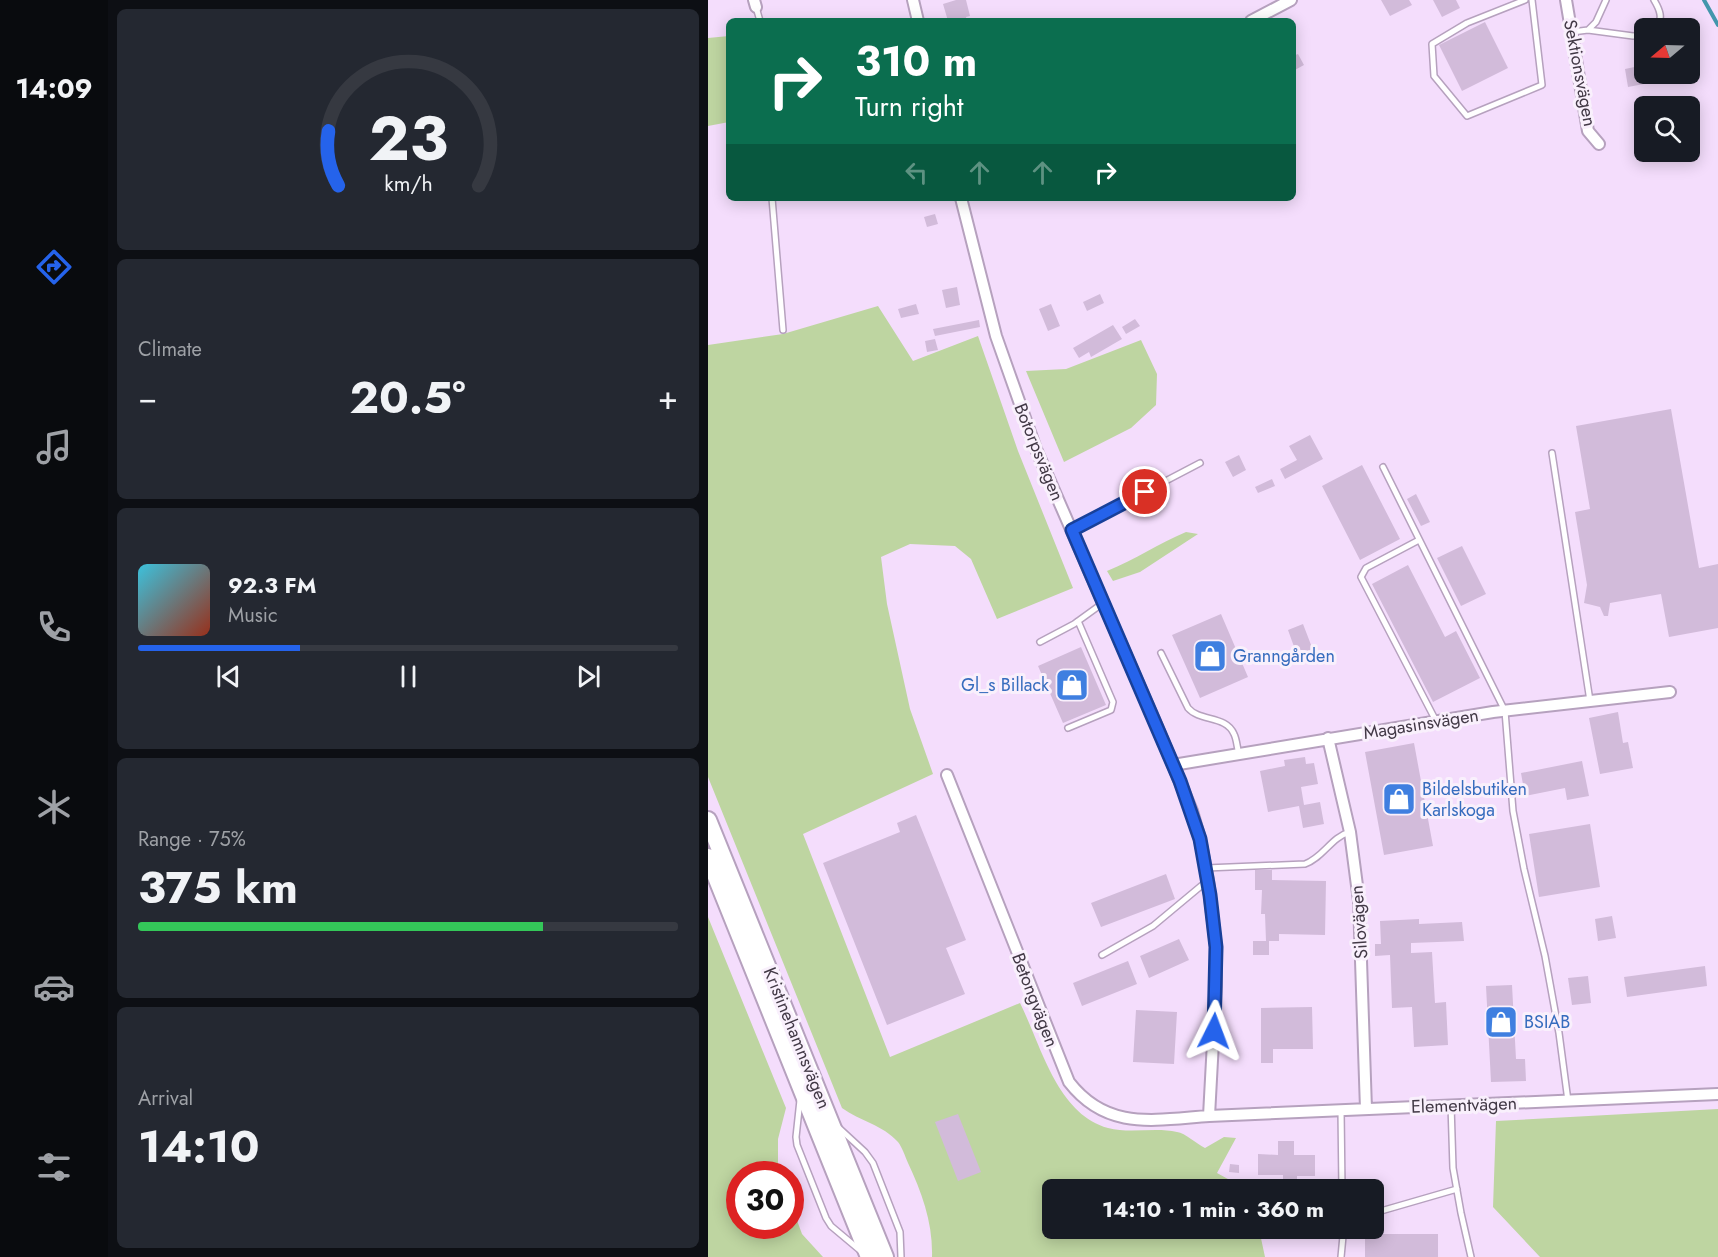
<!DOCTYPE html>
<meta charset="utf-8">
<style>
:root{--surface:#171b24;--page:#242831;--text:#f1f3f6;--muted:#9ea1a6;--line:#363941;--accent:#2563eb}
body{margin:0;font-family:Jost,sans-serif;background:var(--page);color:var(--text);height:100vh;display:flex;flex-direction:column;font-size:22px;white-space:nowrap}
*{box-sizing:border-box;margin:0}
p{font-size:20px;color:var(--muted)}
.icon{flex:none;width:33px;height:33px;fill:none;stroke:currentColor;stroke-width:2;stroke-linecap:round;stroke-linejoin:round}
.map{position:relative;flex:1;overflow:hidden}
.panel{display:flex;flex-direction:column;gap:9px;padding:9px;background:#0d0f14;width:600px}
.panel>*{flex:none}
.hud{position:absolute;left:18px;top:18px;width:570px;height:183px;border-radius:9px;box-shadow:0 3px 15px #0003;background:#0b6e4f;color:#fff;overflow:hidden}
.needle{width:39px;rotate:251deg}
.tools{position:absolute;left:926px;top:18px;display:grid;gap:12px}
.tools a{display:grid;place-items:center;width:66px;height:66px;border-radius:9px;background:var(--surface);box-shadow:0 3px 15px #0003;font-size:30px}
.speed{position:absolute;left:18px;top:1161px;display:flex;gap:12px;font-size:30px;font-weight:700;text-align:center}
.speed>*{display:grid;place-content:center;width:78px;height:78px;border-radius:50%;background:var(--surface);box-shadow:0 3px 15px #0003;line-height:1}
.speed .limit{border:9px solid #d22;background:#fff;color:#111}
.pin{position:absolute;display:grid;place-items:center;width:51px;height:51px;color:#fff;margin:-26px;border:3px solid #fff;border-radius:50%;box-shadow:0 2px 6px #0007}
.me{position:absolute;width:66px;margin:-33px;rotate:3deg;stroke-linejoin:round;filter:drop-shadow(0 0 4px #0008)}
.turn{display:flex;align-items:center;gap:21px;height:126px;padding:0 30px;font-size:27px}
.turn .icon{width:78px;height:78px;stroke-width:2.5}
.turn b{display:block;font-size:42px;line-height:51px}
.lanes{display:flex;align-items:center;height:57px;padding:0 30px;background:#0003;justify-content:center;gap:30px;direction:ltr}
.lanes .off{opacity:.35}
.big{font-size:45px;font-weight:700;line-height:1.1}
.panel .card{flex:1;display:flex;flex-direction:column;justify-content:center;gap:9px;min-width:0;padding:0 21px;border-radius:9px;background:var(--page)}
.panel .dial{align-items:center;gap:0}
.dial svg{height:156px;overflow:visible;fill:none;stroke:var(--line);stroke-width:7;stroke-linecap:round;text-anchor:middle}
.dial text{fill:var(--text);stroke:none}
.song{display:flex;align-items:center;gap:18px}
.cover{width:72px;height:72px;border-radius:9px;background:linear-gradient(135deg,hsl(190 70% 55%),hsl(10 70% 35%))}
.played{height:6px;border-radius:3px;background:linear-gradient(90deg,var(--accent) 30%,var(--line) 30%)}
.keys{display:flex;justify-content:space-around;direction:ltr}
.heat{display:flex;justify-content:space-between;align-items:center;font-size:33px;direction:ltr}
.charge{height:9px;border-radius:4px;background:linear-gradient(90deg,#34c759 75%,var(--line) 0)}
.trip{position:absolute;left:334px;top:1179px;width:342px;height:60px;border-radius:9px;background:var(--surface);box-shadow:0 3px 15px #0003;font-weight:700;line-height:60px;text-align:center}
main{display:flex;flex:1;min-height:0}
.tab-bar{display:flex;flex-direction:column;width:108px;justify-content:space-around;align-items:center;background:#090b0e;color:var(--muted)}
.tab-bar .icon{width:42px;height:42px}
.tab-bar .selected{color:var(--accent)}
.tab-bar b{font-size:27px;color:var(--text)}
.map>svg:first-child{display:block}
</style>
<main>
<nav class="tab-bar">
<b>14:09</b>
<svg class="icon selected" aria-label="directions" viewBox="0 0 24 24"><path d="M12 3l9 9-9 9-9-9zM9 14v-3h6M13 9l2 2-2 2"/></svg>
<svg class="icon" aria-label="music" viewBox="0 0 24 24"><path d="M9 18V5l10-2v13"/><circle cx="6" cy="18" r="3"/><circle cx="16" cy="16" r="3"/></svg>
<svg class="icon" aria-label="phone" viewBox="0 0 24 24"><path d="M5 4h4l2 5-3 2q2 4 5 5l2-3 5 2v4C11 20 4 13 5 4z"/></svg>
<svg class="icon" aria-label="climate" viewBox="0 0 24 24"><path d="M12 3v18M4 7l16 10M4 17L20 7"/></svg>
<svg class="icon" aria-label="car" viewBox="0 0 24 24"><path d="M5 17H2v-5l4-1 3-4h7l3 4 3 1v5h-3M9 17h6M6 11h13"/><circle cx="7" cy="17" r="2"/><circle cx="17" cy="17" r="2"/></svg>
<svg class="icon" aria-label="filters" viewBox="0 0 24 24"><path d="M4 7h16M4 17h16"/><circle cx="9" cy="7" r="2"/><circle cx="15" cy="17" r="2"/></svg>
</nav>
<section class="panel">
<div class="card dial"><svg viewBox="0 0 100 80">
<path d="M14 69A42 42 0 1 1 86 69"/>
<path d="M14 69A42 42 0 0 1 9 41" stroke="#2563eb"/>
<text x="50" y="56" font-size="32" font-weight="700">23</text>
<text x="50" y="72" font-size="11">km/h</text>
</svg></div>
<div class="card"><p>Climate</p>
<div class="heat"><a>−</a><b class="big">20.5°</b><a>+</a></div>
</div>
<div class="card">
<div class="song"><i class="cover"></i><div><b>92.3 FM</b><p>Music</p></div></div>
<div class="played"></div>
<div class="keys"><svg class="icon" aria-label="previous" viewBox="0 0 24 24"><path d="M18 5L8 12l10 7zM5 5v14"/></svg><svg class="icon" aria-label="pause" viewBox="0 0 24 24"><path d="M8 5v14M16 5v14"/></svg><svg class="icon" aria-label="next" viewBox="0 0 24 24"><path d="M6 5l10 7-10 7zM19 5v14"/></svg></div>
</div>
<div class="card"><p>Range · 75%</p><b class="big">375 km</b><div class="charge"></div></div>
<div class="card"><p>Arrival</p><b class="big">14:10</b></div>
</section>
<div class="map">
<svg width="1010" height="1257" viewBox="0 0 1010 1257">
<rect width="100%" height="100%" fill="#f4ddfc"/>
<!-- green -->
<path fill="#bed5a1" d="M21 36V122L0 126V38Z
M170 306 205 361 270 336 310 451 365 588 289 619 263 559 247 546 202 544 173 557 179 604 202 709 225 774 95 834 182 1057 312 1003C333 1045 349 1114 400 1128 422 1134 447 1127 469 1132 477 1133 489 1144 497 1148L516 1137 528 1138 509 1173 529 1184 532 1189 345 1190V1228L551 1229 557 1257H224C225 1223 214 1193 200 1163 197 1156 194 1147 190 1142 175 1125 152 1121 134 1108L0 777V345L75 334Z
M433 340 449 374 448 405 423 428 356 462 318 371 358 369Z
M478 532 490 534 432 572 405 581 399 571C427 560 451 543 478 532Z
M0 917 78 1108 70 1139V1174H32V1226H82L83 1204 94 1234 115 1257H0Z
M1010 1109V1257H832L785 1207 788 1121Z"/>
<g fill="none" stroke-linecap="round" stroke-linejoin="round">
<!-- stream -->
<path stroke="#4396ac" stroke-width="4" d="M996 0 1010 25"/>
</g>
<!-- building -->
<path fill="#d2bbda" d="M248 0H258L262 16 258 17 259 21H240L235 4Z
M673 0H701L704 5 682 16Z
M725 0H748L752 8 734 17Z
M777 22 800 68 754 91 731 45Z
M590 54 596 65 585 71V56Z
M936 65V74H972L973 77 920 87 917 69Z
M227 214 230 224 219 227 216 217Z
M249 287 252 305 238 308 234 290Z
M392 294 396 303 379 311 375 302Z
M208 304 211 314 193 318 190 309Z
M343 304 352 326 340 331 331 309Z
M427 319 432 326 418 334 414 327Z
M271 320 272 327 227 336 225 329Z
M405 325 414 339 383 357 381 352 371 358 365 348Z
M227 339 230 350 219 352 217 341Z
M963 409 991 568 1010 564V628L961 637 953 594 902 603 900 616H896L892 607 876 603 879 585 867 512 882 509 868 426Z
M602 435 615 459 577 479 572 469 589 460 581 446Z
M531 455 538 470 525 477 517 462Z
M654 465 692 539 652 560 614 486Z
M564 479 567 486 550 493 547 487Z
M708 494 722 522 713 526 699 499Z
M754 546 778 594 753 606 729 558Z
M700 565 737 637 748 631 772 678 725 702 664 584Z
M513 614 540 677 492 698 464 635Z
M595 624 605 650 589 655 580 630Z
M373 647 398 705 355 723 330 666Z
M910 712 915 743 920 742 925 768 892 774 881 718Z
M706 743 725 846 676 855 657 752Z
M597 757 598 764 606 763 610 784 593 787 596 805 612 802 616 824 595 828 591 806 560 812 552 771 577 766 576 760Z
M874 761 881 796 859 800 857 788 817 796 813 773Z
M208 815 258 940 238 948 257 994 179 1025 115 863 192 832 189 823Z
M882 824 892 887 831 897 821 834Z
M547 870H564V880L618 881 617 935 571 934V941H561V955H545V941H558L557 914H553L554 890H547Z
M458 874 467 899 393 927 383 903Z
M904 916 908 938 890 941 887 919Z
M711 919V924L754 922 756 941 703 943V953L724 952 727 1003 738 1002 740 1045 706 1047 704 1007 684 1008 682 955 667 956V944H673L672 921Z
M471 939 481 960 441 978 432 956Z
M420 961 429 984 374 1006 365 983Z
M997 966 999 986 919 997 916 977Z
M880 976 883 1003 864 1005 860 978Z
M804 985 808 1059H817L818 1081 783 1082 778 986Z
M604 1007 605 1049H565V1063H553V1008Z
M428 1010 469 1012 466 1064 425 1062Z
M250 1114 273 1172 250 1181 227 1122Z
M570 1141H586V1155H607V1176H589V1183L607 1182V1190H550V1182L575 1183V1175H550V1154L570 1155Z
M522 1164 531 1165V1173L521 1172Z
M657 1234H730V1257H657Z"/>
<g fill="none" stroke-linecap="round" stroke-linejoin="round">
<defs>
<path id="service" d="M817 0 759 23 724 44 726 76 759 116 834 85 824 0
M946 0C952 10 955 18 949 28
M48 7 52 21
M880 30 888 22 898 0
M864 32 880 30 925 36 936 35
M64 198 75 330
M844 453 882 701
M675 467 797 711 805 811 816 869 837 956 851 1033 860 1101
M364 530 492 463
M711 540 658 568 653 577 728 721
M332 642 366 624 395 603
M453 653 480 708C492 722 518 715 526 734 529 740 529 748 531 754
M360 728 403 710 405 702 370 621
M498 868 597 864C616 857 623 837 642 832
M394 955 445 926 499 881
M92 1100 88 1137 89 1145 118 1218 123 1226 154 1252
M743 1105 745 1168 753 1213 763 1257
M633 1110 634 1190
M131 1128 157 1152 165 1163 192 1232 193 1257
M666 1213 749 1189
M633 1257 635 1236 640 1228"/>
<path id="minor" d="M46 0 48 7
M205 0 210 21
M858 0 880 131 891 144
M543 21 583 0
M253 198 288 336 328 449 448 724 484 811 492 839 500 880 508 947V986L501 1116
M620 738 642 832 651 901 658 1109
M465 765 785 712 962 692
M239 775 361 1082C399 1131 446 1120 501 1116L1010 1094"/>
<path id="trunk" d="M0 820 177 1257
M0 857 161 1257"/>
</defs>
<!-- service casing -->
<use href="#service" stroke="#b6a1be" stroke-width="8"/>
<!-- minor casing -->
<use href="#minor" stroke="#b6a1be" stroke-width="14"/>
<!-- trunk casing -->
<use href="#trunk" stroke="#b6a1be" stroke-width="20"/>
<!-- service -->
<use href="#service" stroke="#fff" stroke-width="5"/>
<!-- minor -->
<use href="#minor" stroke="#fff" stroke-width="10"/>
<!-- trunk -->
<use href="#trunk" stroke="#fff" stroke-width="16"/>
</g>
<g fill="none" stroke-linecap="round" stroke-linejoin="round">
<defs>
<path id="route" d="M437 492 364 530 472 781 492 839 502 895 508 947 506 1031"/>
</defs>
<!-- route casing -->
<use href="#route" stroke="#184099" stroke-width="15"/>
<!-- route -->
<use href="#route" stroke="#2563eb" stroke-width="10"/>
</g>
<!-- icons -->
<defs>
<symbol id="shop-square" viewBox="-11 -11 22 22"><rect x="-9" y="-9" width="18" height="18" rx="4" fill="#3f7fe0" stroke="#f9f0fc"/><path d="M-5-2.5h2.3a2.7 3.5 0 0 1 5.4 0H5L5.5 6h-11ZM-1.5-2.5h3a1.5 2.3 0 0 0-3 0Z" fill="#fff"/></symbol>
</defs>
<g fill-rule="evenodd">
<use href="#shop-square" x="483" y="637" width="38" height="38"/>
<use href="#shop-square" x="345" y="666" width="38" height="38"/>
<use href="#shop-square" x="672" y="780" width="38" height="38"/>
<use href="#shop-square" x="774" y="1003" width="38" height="38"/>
</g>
<g text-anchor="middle" stroke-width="6" stroke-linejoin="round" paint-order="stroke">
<!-- street labels -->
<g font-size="18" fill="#423946" stroke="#f9f0fc">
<text transform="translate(872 73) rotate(79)" y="6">Sektionsvägen</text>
<text transform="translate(331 452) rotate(68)" y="6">Botorpsvägen</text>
<text transform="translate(713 724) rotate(-9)" y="6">Magasinsvägen</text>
<text transform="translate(651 922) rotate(-94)" y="6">Silovägen</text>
<text transform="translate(327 1000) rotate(69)" y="6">Betongvägen</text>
<text transform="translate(89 1038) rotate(68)" y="6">Kristinehamnsvägen</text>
<text transform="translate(756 1105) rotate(-2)" y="6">Elementvägen</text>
</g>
<!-- shop labels -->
<g font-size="18" fill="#366cbe" stroke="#f9f0fc" text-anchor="start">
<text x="525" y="662">Granngården</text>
<text x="341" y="691" text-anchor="end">Gl_s Billack</text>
<text x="714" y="795">Bildelsbutiken<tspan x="714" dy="21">Karlskoga</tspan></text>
<text x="816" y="1028">BSIAB</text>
</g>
</g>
</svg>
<div class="tools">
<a><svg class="needle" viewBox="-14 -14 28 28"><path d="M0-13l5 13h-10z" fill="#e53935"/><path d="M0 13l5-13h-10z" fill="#9ea1a6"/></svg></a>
<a><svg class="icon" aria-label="search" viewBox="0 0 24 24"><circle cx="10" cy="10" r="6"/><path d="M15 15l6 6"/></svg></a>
</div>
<div class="speed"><div class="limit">30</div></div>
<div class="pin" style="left:437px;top:492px;background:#d93025"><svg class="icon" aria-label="arrive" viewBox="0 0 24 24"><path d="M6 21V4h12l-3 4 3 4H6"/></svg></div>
<svg class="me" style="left:506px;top:1031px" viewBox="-20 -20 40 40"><path d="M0-17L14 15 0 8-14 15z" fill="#2563eb" stroke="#fff" stroke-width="4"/></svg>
<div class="trip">14:10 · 1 min · 360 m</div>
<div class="hud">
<div class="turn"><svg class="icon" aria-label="right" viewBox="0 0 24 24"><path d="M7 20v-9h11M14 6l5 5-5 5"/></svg><div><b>310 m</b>Turn right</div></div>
<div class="lanes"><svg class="icon off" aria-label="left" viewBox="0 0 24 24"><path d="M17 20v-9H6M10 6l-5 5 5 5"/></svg><svg class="icon off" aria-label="ahead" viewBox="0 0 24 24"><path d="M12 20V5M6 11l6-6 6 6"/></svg><svg class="icon off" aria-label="ahead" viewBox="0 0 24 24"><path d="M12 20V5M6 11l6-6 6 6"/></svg><svg class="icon" aria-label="right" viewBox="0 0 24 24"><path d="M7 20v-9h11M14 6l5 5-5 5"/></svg></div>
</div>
</div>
</main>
